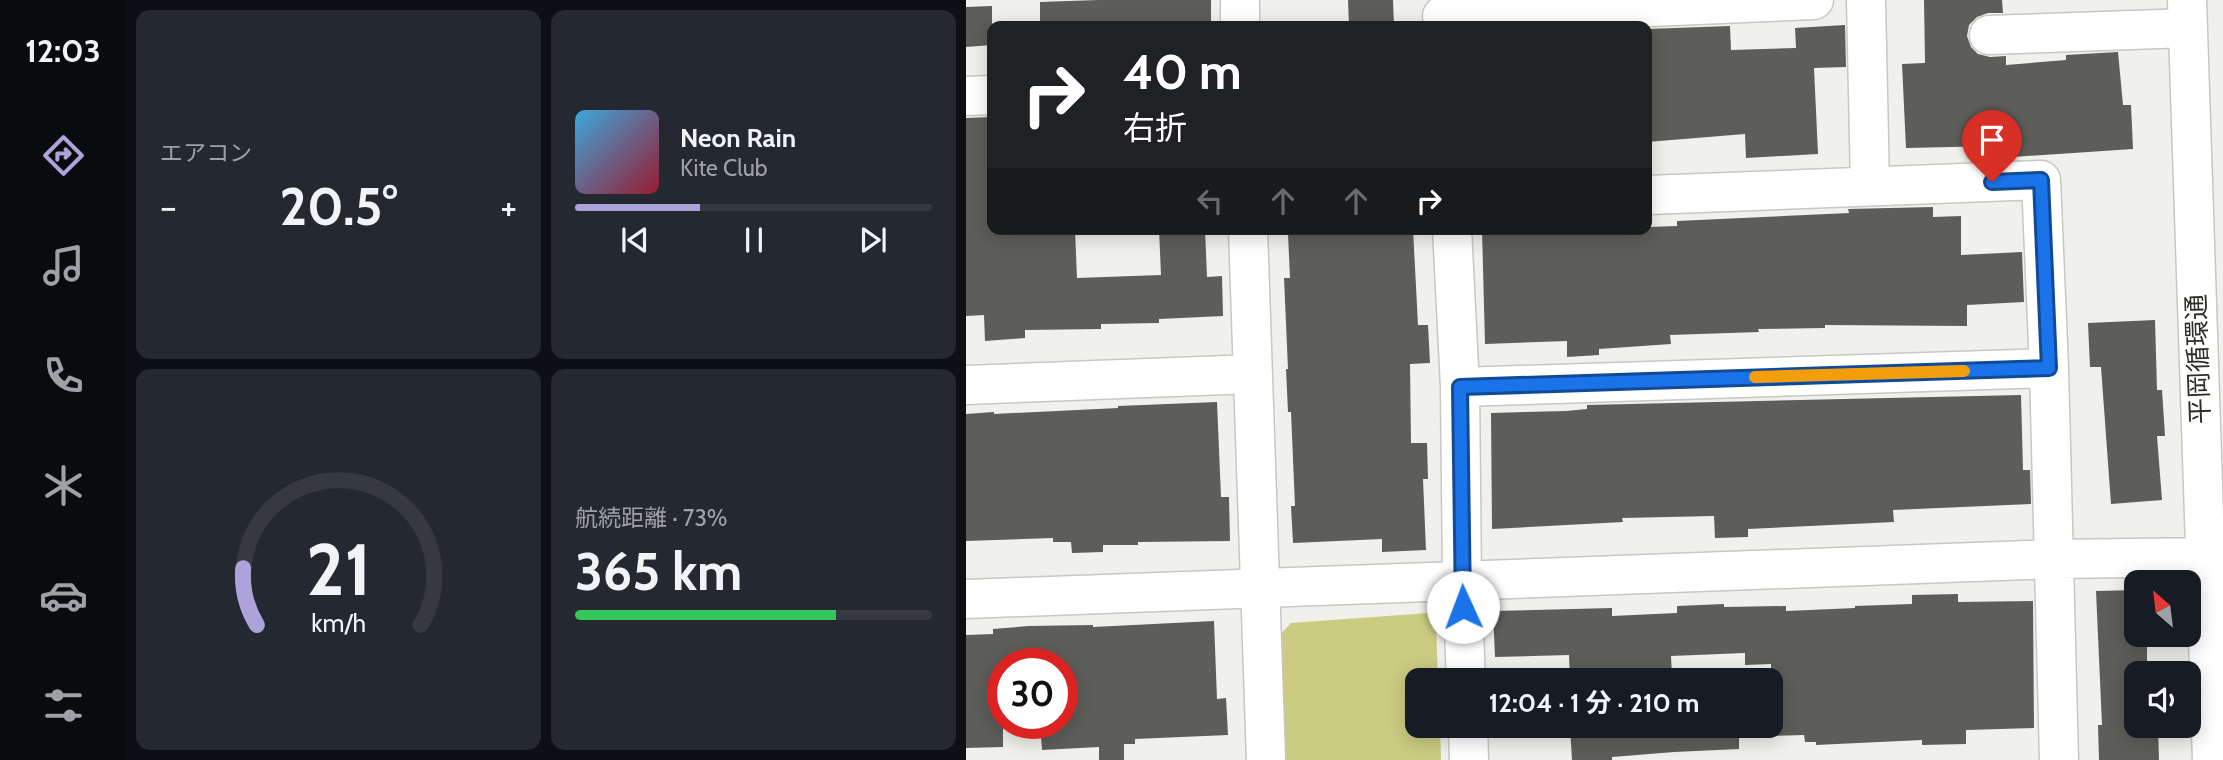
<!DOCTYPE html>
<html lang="ja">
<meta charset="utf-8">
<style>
:root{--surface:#171b24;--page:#242831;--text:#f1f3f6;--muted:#9ea1a6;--line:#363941;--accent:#ada2da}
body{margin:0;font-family:Cabin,"Noto Sans JP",sans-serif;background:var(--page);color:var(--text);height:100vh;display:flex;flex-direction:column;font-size:26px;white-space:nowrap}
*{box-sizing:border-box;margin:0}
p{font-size:23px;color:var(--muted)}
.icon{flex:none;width:38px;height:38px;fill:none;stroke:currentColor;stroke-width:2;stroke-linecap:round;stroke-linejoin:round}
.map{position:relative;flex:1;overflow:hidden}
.side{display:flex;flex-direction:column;gap:10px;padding:10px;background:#0d0f14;width:840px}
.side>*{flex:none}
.guide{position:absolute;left:21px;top:21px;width:665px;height:214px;border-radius:14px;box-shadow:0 4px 18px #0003;background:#202124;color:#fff;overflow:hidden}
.needle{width:46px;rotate:332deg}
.fabs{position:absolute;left:1158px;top:570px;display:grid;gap:14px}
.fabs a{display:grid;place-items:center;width:77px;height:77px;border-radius:14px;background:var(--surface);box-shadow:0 4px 18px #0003;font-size:35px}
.speed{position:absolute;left:21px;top:648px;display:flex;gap:14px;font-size:35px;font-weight:700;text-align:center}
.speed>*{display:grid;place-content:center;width:91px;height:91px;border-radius:50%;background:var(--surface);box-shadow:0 4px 18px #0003;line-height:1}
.speed .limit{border:10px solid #d22;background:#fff;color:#111}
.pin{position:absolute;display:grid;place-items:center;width:60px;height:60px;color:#fff;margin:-72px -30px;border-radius:50% 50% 50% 0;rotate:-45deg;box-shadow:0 0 7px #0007}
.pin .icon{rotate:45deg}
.me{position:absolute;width:77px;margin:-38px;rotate:358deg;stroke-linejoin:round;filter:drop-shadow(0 0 5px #0008)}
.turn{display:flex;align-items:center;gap:24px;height:147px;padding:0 21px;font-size:32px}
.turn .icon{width:91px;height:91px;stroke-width:2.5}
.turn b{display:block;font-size:49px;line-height:60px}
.lanes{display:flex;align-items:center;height:66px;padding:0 21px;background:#0003;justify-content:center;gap:35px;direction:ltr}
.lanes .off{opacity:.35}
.big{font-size:52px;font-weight:700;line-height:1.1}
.side .card{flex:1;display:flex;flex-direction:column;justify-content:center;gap:10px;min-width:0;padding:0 24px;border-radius:14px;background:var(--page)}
.side .dial{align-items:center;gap:0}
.dial svg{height:182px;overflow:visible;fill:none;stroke:var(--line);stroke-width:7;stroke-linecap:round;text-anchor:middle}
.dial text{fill:var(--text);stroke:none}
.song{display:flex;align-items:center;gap:21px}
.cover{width:84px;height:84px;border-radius:10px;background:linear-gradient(135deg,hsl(200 70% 55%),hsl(350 70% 35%))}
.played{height:7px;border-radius:4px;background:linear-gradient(90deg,var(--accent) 35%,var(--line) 35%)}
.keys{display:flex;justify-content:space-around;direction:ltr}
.heat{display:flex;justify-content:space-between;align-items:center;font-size:38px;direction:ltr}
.charge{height:10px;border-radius:5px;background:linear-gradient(90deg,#34c759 73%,var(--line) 0)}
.side .tiles{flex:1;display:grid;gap:10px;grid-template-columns:repeat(2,1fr)}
.trip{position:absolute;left:439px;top:668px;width:378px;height:70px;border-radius:14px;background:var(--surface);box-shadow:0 4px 18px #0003;font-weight:700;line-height:70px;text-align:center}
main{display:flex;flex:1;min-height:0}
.menu{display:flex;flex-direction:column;width:126px;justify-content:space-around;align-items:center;background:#090b0e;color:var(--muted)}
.menu .icon{width:49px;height:49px}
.menu .active{color:var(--accent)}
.menu b{font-size:32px;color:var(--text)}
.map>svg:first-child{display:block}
</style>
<main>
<nav class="menu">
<b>12:03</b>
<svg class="icon active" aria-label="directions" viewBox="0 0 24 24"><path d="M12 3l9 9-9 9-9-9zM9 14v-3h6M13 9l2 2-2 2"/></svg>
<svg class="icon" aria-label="music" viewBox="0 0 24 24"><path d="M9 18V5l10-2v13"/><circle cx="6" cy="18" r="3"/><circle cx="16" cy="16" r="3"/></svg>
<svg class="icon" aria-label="phone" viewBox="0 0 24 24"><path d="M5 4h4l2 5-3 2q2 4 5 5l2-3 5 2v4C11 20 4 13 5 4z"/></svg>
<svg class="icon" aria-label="climate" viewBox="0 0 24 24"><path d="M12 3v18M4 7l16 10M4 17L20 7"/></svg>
<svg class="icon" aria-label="car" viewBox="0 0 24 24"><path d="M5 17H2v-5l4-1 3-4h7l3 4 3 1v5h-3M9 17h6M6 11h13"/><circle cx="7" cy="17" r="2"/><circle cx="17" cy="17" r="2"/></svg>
<svg class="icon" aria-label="filters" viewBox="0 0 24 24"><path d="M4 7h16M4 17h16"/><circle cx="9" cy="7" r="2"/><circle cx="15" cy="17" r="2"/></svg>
</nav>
<section class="side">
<div class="tiles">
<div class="card"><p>エアコン</p>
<div class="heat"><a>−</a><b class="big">20.5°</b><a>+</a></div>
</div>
<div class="card">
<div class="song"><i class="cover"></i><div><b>Neon Rain</b><p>Kite Club</p></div></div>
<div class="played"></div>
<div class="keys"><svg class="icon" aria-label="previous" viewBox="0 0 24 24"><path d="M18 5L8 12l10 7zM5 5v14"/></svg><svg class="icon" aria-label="pause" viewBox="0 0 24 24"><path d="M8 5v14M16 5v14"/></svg><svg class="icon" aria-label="next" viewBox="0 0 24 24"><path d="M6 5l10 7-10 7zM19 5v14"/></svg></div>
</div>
<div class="card dial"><svg viewBox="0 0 100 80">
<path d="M14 69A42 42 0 1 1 86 69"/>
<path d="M14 69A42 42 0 0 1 8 44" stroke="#ada2da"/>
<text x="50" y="56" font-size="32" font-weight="700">21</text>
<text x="50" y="72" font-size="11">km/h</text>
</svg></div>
<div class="card"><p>航続距離 · 73%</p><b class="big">365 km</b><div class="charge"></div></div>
</div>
</section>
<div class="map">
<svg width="1257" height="760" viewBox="0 0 1257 760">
<rect width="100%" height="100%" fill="#f0f0ec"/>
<!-- green -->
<path fill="#cccb82" d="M463 613 470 623 472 681H452V726H474L475 760H317L314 635 325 623Z"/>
<!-- building -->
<path fill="#5d5d5a" d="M132 0H245V26H74V2Z
M382 0H427L428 26H383Z
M958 0H1036L1037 13H1022L1011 17 1003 25 1001 36 1005 47 1012 54 1024 57 1040 56V65L1100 60V55L1152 52 1157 105H1165L1167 149 1032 158V146L940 148 936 64 959 63Z
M26 6V45L0 47V7Z
M879 25 880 67 848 68 852 154 780 158 779 134 681 142V29L764 26 765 50 830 48 829 28Z
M26 117V229H109L111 278 195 275 193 229H239L241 277 256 276 257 316 193 319V323L135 324V329L59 330V338L19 341 18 315 0 316V118Z
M967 207V217L995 216V255L1056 252 1058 302 1001 305V326L859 325V328L792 329 793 332 704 335 705 344 633 349V355L601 357V341L519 344 516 230 681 229V227L711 226V221L883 213 882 209Z
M391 229H447L452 325H462L464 363 444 364 445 443H461L462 479H457L460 550 416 552V539L327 543 325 506H329L325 412H322L320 369H322L318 278H324L322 234 391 231Z
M1189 320 1191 390H1196L1199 436H1191L1196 500 1145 504 1135 367H1124L1122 323Z
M1055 395 1057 470H1064L1065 504 927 510 928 522 782 529V537L749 538 748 516 656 518 657 522 526 529 525 413 600 411 621 409V405Z
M251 402 255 497H263L264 541 172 542V545H137V552L106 553 105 542H87V538L0 541V414L28 412V414L152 408V406Z
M1171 590V635H1181V674H1171V726H1192L1193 760H1133L1132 725H1136L1130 591Z
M992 594V602L1067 601 1068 728 1000 730V744L956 745V740L850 745V742H839L838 735 805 736V664L779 665V653L705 656 706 675 610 681H604L603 655 529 657 527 611 646 608V616L711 613V606L758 604V607L820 606V611L889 608V606L946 604V595Z
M248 621 251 699 260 698 262 735 169 739V744H158V760H133V747L76 750 74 723H96V663H37V747L0 748V635L27 634V629L63 626 127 625V627Z
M604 726H773V749L708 752 646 757V760H606Z"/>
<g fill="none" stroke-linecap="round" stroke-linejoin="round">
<defs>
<path id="minor" d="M274 0V26
M900 0 904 186
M1221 0 1246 760
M476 16 848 0
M1023 35 1222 28
M0 96 26 95
M681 195 1075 180 1083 368 1093 760
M282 229 300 760
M486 229 494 387 496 583 500 681
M0 385 287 374
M494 387 1083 368
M0 599 1089 559 1239 557
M502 726 503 760"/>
</defs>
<!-- minor casing -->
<use href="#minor" stroke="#c7c8c3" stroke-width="41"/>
<!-- minor -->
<use href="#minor" stroke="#fff" stroke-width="38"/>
</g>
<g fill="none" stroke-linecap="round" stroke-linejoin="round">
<defs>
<path id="route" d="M497 607 494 387 1083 368 1075 180 1026 182"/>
</defs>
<!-- route casing -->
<use href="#route" stroke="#114b97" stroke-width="18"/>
<!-- route -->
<use href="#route" stroke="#1a73e8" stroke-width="12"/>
<!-- slow -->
<path stroke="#f59e0b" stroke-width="12" d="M789 377 998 371"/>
</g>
<g text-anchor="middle" stroke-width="7" stroke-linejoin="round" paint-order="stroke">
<!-- street labels -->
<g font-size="26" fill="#2d2d2b" stroke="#fffffe">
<text transform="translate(1232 359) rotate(-92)" y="9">平岡循環通</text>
</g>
</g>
</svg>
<div class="fabs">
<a><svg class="needle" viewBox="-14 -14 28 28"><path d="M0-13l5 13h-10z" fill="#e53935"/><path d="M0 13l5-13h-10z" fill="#9ea1a6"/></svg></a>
<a><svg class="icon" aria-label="sound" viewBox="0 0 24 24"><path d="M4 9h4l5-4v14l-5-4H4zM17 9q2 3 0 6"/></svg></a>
</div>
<div class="speed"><div class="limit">30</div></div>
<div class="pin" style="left:1026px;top:182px;background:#d93025"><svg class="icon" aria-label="arrive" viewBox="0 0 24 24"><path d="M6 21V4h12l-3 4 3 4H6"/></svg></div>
<svg class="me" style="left:497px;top:607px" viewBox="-20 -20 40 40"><circle r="19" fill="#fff"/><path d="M0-13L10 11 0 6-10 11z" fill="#1a73e8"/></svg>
<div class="trip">12:04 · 1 分 · 210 m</div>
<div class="guide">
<div class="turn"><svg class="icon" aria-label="right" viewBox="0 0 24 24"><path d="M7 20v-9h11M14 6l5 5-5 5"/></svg><div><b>40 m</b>右折</div></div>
<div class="lanes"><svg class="icon off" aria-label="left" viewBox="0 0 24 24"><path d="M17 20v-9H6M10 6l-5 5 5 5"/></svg><svg class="icon off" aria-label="ahead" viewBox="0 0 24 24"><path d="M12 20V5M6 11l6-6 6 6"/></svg><svg class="icon off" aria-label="ahead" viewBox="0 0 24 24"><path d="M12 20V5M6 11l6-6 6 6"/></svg><svg class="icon" aria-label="right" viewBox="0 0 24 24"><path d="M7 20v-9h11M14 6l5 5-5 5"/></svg></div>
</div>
</div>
</main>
